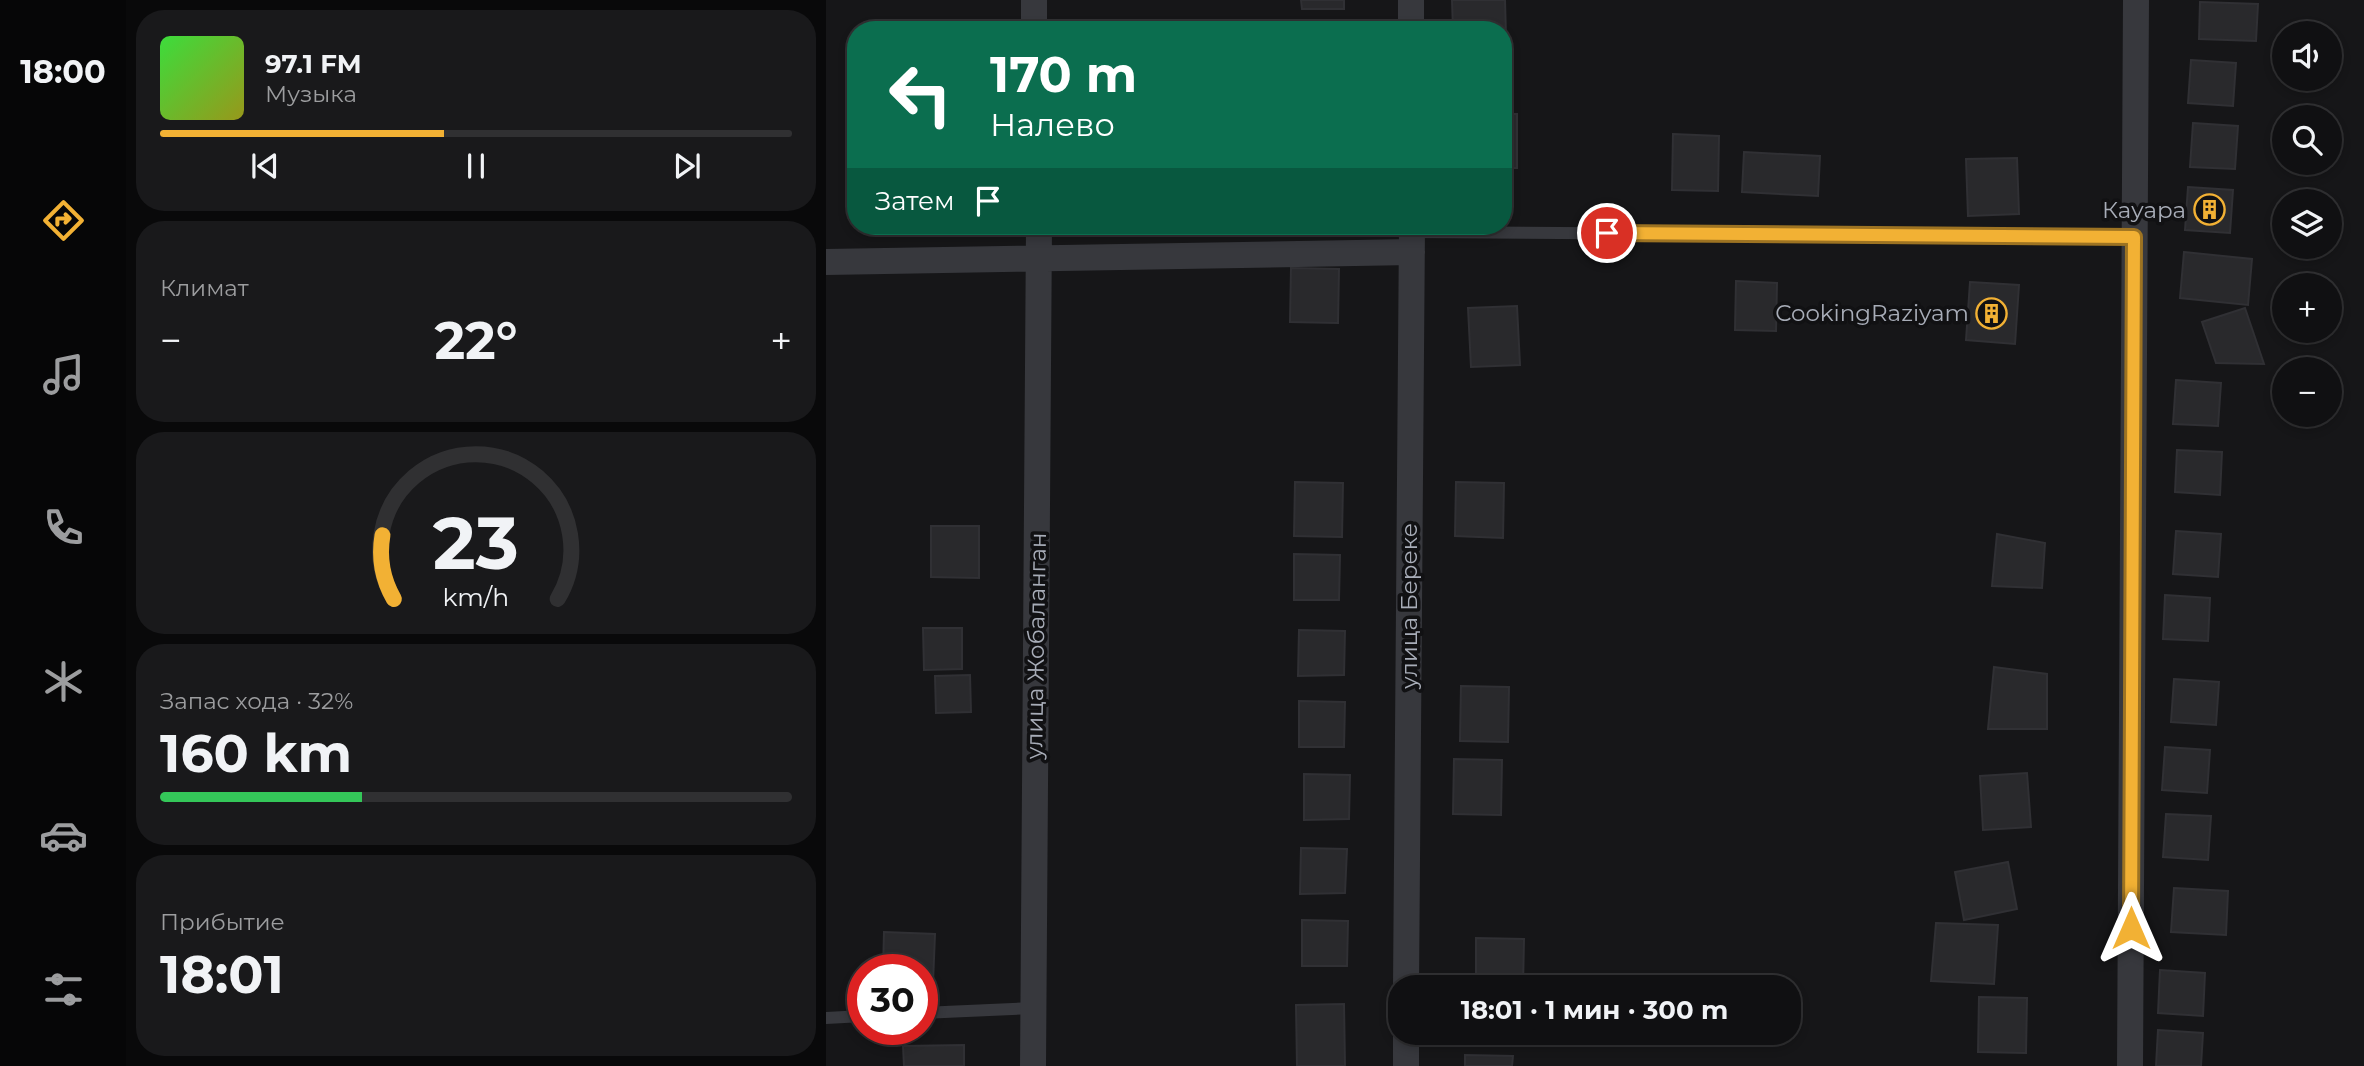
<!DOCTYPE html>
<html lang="ru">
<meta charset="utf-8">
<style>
:root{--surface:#101012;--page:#19191b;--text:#f1f3f6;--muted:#9c9d9f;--line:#303032;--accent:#f2b134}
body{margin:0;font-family:Montserrat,sans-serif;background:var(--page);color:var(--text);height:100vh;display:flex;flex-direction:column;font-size:26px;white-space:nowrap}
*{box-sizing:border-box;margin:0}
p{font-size:23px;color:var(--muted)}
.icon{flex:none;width:38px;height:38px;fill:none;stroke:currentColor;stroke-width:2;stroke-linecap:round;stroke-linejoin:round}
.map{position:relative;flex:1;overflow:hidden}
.side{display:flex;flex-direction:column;gap:10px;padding:10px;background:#09090a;width:700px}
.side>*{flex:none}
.top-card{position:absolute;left:21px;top:21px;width:665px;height:214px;border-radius:28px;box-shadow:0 4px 10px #0003,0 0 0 2px var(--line);background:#0b6e4f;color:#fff;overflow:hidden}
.fabs{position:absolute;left:1446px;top:21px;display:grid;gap:14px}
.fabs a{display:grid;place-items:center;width:70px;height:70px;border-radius:50%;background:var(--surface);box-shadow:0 4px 10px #0003,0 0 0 2px var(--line);font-size:35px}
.speed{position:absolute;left:21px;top:954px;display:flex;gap:14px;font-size:35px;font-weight:700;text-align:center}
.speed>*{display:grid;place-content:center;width:91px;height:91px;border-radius:50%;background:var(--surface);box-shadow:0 4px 10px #0003,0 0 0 2px var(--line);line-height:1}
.speed .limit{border:10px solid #d22;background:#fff;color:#111}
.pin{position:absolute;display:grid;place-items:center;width:60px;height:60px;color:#fff;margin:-30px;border:4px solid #fff;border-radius:50%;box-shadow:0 2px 7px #0007}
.me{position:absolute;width:77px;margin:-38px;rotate:0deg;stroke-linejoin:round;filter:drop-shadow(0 0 5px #0008)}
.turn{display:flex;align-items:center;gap:24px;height:147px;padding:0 28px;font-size:32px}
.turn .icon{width:91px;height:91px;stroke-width:2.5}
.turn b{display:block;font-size:49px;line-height:60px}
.then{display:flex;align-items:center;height:66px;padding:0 28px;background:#0003;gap:14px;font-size:26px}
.big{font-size:52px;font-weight:700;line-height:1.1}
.side .widget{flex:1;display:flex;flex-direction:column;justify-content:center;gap:10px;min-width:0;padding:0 24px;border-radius:28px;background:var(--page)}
.side .dial{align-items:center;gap:0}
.dial svg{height:182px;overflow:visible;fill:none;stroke:var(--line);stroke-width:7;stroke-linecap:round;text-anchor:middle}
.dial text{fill:var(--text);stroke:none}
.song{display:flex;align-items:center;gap:21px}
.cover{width:84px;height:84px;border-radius:10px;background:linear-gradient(135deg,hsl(120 70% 55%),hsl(60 70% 35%))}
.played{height:7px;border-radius:4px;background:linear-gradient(90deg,var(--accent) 45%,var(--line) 45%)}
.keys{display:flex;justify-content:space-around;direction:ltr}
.heat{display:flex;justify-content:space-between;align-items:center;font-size:38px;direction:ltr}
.charge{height:10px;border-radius:5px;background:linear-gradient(90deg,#34c759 32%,var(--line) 0)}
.trip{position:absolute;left:562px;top:975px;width:413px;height:70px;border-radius:28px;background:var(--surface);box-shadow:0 4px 10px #0003,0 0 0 2px var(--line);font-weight:700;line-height:70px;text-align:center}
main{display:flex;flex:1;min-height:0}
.tab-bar{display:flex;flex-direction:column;width:126px;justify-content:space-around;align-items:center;background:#060607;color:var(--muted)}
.tab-bar .icon{width:49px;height:49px}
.tab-bar .selected{color:var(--accent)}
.tab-bar b{font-size:32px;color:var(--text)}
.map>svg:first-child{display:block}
</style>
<main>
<nav class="tab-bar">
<b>18:00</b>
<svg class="icon selected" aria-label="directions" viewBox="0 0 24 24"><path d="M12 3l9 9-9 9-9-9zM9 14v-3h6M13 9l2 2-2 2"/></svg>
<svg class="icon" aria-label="music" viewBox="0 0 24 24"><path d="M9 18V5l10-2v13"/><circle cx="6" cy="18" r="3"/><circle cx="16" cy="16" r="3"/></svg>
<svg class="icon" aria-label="phone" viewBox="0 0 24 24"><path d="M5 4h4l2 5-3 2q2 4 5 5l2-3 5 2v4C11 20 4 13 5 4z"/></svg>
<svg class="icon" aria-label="climate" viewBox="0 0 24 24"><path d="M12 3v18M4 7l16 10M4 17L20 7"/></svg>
<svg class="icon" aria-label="car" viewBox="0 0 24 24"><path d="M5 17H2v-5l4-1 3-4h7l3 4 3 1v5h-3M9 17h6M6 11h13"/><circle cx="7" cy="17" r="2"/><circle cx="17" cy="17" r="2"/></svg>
<svg class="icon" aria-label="filters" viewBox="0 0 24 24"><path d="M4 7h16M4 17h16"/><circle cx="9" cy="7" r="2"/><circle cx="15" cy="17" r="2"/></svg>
</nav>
<section class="side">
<div class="widget">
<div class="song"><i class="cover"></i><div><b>97.1 FM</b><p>Музыка</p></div></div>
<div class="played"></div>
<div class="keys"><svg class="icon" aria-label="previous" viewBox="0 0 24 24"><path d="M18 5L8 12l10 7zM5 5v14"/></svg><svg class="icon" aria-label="pause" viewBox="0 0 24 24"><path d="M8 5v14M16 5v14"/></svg><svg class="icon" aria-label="next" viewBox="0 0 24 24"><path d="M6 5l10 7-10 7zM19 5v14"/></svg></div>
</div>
<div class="widget"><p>Климат</p>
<div class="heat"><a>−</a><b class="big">22°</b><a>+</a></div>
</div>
<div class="widget dial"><svg viewBox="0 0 100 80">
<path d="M14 69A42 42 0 1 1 86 69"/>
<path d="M14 69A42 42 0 0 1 9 41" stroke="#f2b134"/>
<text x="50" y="56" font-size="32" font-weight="700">23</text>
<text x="50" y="72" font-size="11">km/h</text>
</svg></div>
<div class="widget"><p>Запас хода · 32%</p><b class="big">160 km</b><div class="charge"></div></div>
<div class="widget"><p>Прибытие</p><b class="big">18:01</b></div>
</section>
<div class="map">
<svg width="1538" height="1066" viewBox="0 0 1538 1066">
<rect width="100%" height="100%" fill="#161618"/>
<!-- building -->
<path fill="#29292c" stroke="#303034" stroke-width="2" d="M475 0H518V9H476Z
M626 0H679L680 36H677V30H627Z
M1374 2 1432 4 1430 41 1373 39Z
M1365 60 1410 63 1407 106 1362 103Z
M677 114H691V168H677Z
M1367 123 1412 126 1409 169 1364 167Z
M847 134 893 136 892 191 846 190Z
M918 152 994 156 992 196 916 192Z
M1191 158 1193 214 1142 216 1140 159Z
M1362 187 1407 190 1404 233 1359 230Z
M1358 252 1426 259 1422 305 1354 298Z
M465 268 513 269 512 323 464 322Z
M910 281 951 283 950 331 909 330Z
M1144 282 1193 285 1189 344 1140 340Z
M691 306 694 365 645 367 642 308Z
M1419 308 1438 364 1390 363 1376 322Z
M1350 380 1395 383 1392 426 1347 424Z
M1351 450 1396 452 1394 495 1349 492Z
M469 482 517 483 516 537 468 536Z
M630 482 678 483 677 538 629 536Z
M105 526H153V578L105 577Z
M1350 531 1395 534 1392 577 1347 574Z
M1171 534 1219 543 1216 588 1166 586Z
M468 554 514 555 513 600H468Z
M1339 595 1384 598 1382 641 1337 639Z
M97 628H136V669L98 670Z
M473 630 519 631 518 675 472 676Z
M1168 667 1221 674V729H1162Z
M144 675 145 712 110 713 109 676Z
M1348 679 1393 682 1390 725 1345 722Z
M635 686 683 687 682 742 634 741Z
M473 701 519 702 518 747H473Z
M1339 747 1384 750 1381 793 1336 790Z
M628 759 676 760 675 815 627 814Z
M1201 773 1205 827 1157 830 1154 776Z
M478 774 524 775 523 819 478 820Z
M1340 814 1385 816 1382 860 1337 857Z
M475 848 521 849 519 893 474 894Z
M1182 862 1191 909 1138 920 1129 872Z
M1348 888 1402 891 1400 935 1345 932Z
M476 920 522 921 521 966H476Z
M1110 923 1172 925 1168 984 1105 981Z
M58 932 109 934 107 983 96 982V970H57Z
M650 938 698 939 697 987H650Z
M1334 970 1379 973 1377 1016 1332 1013Z
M1153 997 1201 998 1200 1053 1152 1052Z
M518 1004 519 1066H471L470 1005Z
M1332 1030 1377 1033 1375 1066H1330Z
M138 1045V1066H78L77 1046Z
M639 1055 687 1056 686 1066H639Z"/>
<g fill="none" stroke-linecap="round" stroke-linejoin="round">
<!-- service -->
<path stroke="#37383d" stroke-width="12" d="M586 232 1309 237
M96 1013 207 1008
M0 1018 37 1016"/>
<!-- minor -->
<path stroke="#37383d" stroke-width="26" d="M208 0V30
M585 0V30
M0 262 586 252
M580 987 586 226
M207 1066 213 226
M580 1066V1032
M1304 1066 1310 0"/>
</g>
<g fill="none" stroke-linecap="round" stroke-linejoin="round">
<defs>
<path id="route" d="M781 233 1308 237 1305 928"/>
</defs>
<!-- route casing -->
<use href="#route" stroke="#9d7322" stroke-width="18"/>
<!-- route -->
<use href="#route" stroke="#f2b134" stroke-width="12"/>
</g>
<!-- icons -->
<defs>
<symbol id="building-ring" viewBox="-11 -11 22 22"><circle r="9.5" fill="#111113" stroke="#f2b134" stroke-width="1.5"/><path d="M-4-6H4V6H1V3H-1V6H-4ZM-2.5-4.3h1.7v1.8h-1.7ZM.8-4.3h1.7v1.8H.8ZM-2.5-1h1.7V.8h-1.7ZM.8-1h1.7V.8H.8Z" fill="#f2b134"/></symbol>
</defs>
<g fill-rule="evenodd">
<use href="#building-ring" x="1366" y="192" width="35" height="35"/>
<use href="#building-ring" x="1148" y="296" width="35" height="35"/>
</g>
<g text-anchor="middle" stroke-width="7" stroke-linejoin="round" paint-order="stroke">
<!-- poi labels -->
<g font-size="23" fill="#a8adb8" stroke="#111113" text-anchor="end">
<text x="1360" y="218">Кауара</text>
<text x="1143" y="321">CookingRaziyam</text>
</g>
<!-- street labels -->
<g font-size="23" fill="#a8adb8" stroke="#111113">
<text transform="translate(583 606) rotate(-90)" y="8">улица Береке</text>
<text transform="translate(210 646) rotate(-89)" y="8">улица Жобаланган</text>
</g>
</g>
</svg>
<div class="fabs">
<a><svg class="icon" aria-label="sound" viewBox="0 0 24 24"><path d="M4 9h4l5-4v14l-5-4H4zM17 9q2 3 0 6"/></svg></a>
<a><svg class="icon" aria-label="search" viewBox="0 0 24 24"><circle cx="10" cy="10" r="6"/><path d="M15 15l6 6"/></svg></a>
<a><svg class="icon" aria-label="layers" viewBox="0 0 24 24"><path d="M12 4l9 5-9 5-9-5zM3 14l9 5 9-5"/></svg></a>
<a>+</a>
<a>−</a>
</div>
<div class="speed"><div class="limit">30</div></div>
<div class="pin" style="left:781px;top:233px;background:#d93025"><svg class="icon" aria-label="arrive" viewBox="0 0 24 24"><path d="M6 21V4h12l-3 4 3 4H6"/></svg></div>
<svg class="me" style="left:1305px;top:928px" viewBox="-20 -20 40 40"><path d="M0-17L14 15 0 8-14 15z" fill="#f2b134" stroke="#fff" stroke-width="4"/></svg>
<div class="trip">18:01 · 1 мин · 300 m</div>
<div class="top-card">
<div class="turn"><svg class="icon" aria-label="left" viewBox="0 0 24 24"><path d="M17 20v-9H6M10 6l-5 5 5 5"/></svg><div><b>170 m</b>Налево</div></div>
<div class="then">Затем<svg class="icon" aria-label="arrive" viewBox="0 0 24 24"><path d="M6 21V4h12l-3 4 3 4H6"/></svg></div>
</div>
</div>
</main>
